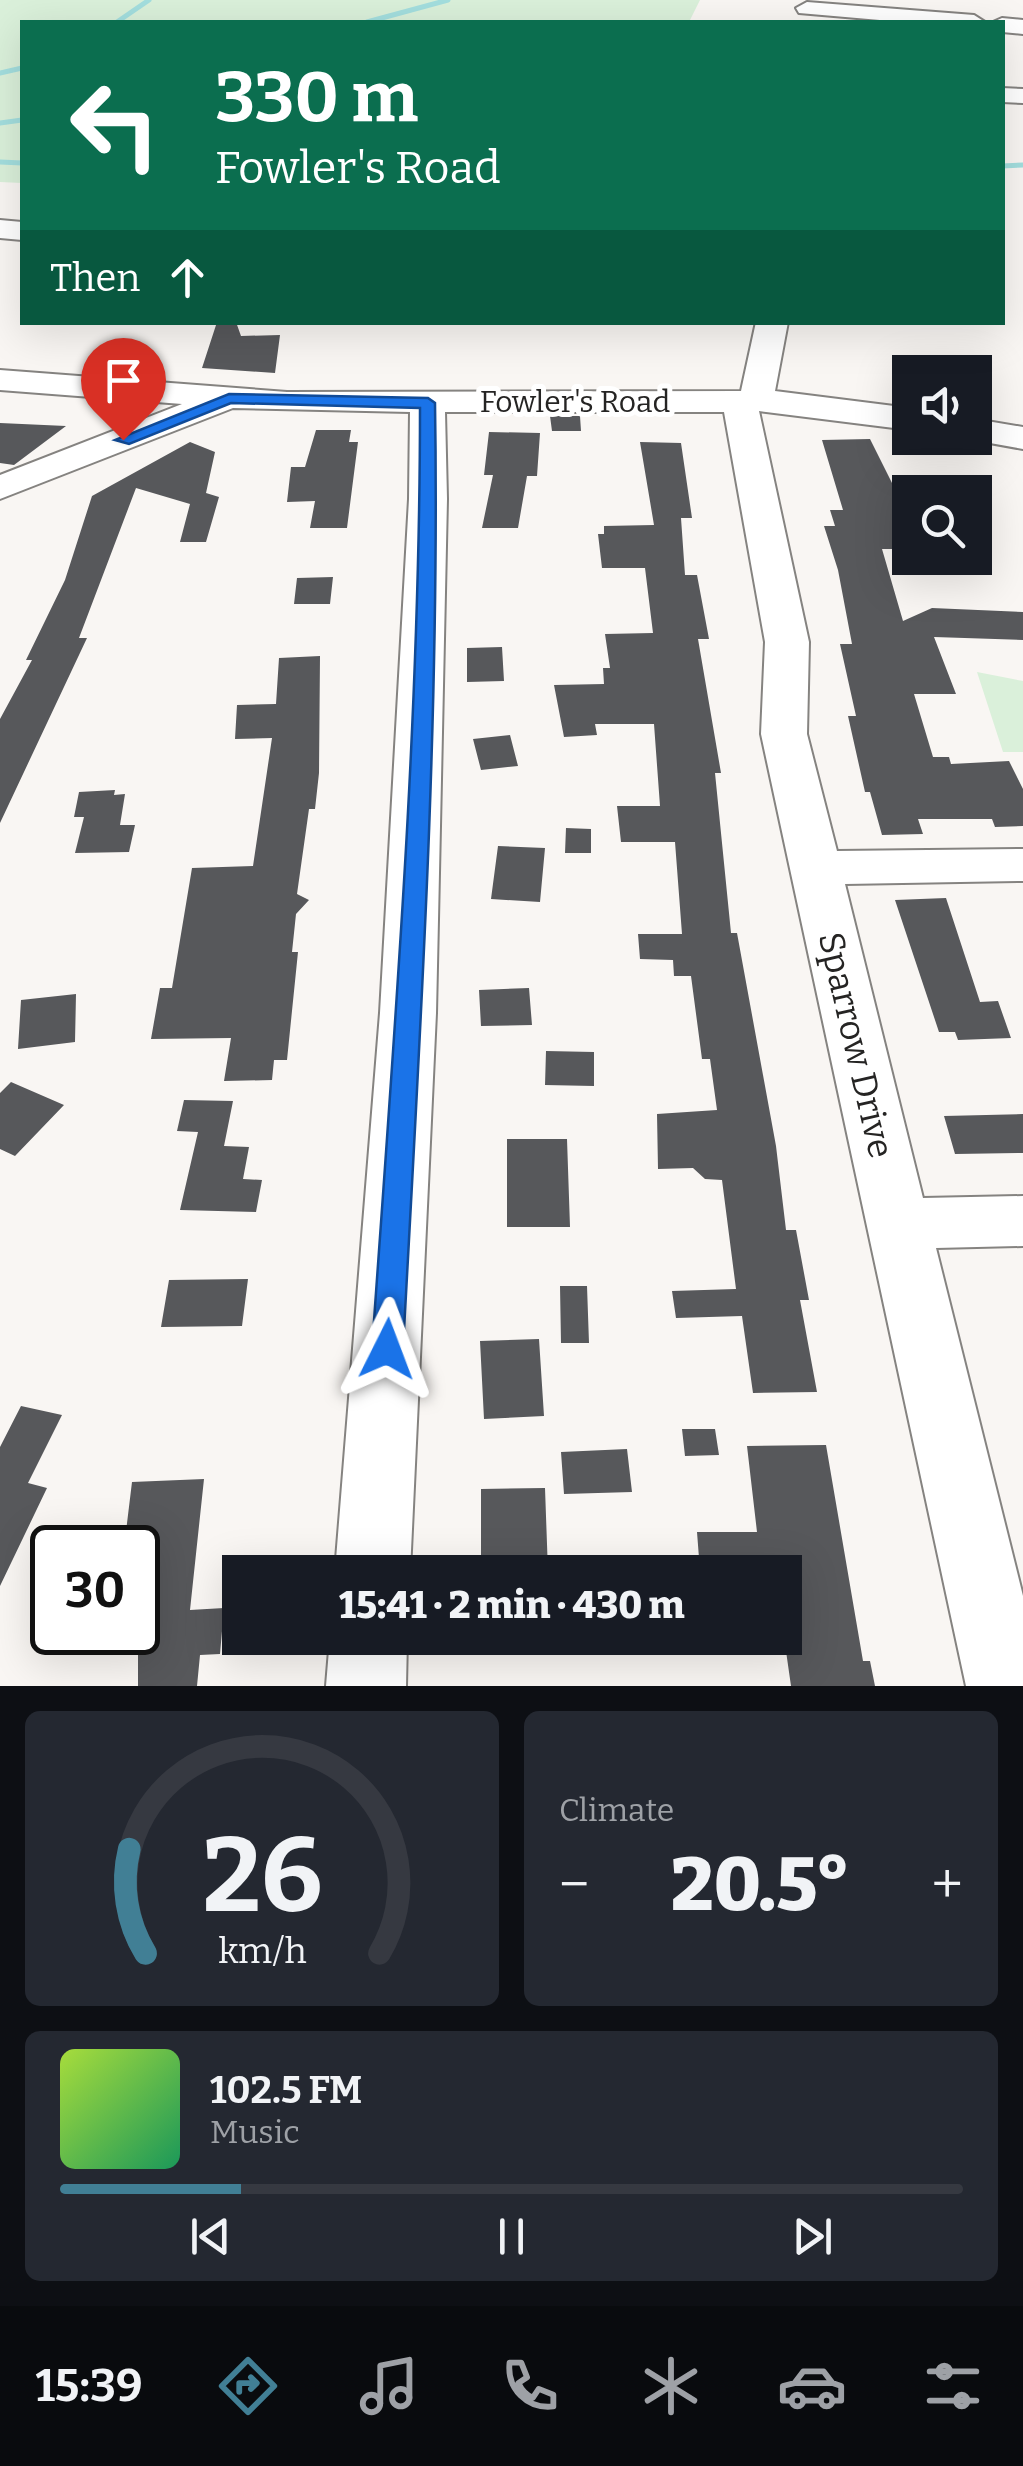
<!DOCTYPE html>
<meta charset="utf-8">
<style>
:root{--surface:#171b24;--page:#242831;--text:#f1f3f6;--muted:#9ea1a6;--line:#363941;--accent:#417f95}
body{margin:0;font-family:Bitter,serif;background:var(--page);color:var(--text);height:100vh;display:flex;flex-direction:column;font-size:38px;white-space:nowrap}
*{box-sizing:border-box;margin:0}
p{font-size:32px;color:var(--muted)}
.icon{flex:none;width:55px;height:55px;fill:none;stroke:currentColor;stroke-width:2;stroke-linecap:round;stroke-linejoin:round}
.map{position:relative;height:1686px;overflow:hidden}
.details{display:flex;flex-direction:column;gap:25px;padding:25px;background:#0d0f14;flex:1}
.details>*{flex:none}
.guide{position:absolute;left:20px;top:20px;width:985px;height:305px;border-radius:0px;box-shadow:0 10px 40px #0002;background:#0b6e4f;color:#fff;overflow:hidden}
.tools{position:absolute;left:892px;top:355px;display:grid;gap:20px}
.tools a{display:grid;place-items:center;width:100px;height:100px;border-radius:0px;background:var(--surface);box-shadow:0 10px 40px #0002;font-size:50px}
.speed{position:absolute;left:30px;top:1525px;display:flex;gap:20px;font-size:50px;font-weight:700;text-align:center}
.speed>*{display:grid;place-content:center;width:130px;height:130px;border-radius:50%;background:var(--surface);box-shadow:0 10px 40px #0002;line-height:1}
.speed .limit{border:5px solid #111;border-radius:15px;background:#fff;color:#111}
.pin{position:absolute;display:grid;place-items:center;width:85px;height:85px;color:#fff;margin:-102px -42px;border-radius:50% 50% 50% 0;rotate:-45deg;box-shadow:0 0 10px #0007}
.pin .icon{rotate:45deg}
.me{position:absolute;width:110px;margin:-55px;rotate:3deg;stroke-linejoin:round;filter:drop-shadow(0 0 8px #0008)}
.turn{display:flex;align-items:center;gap:35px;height:210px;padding:0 30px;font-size:45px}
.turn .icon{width:130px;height:130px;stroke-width:2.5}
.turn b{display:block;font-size:70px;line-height:85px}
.then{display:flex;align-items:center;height:95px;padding:0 30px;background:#0003;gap:20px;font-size:38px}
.big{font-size:75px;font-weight:800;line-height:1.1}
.details .card{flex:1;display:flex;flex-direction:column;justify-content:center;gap:15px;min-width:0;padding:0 35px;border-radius:15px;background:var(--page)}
.details .dial{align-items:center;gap:0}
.dial svg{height:260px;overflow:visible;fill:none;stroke:var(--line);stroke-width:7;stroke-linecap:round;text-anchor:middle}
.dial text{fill:var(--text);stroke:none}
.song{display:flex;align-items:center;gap:30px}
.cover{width:120px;height:120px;border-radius:15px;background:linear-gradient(135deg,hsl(80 70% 55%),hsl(150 70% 35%))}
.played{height:10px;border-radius:5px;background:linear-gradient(90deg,var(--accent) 20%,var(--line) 20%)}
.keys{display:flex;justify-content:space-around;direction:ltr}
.heat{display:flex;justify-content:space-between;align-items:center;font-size:55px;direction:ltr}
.details .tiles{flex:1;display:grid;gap:25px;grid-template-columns:1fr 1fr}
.card:last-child{grid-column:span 2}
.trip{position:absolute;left:222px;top:1555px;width:580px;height:100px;border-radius:0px;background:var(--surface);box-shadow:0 10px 40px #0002;font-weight:800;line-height:100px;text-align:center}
.tab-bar{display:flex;height:160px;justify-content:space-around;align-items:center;background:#090b0e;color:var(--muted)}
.tab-bar .icon{width:70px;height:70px}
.tab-bar .current{color:var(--accent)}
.tab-bar b{font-size:45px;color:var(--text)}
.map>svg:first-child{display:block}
</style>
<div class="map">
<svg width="1023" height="1686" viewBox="0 0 1023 1686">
<rect width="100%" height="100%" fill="#f9f6f3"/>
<!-- green -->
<path fill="#daf0da" d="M0 0H700L689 22H22V183L0 182Z
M977 672 1023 681V752H1003Z"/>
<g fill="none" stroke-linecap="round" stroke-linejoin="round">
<!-- stream -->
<path stroke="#a3dede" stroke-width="5" d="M117 22 149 0
M367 22 448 0
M0 73 22 68
M0 123 22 120
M0 162 22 163
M1002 166 1023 165"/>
</g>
<!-- building -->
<path fill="#57585b" d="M217 322H236L241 336 280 335 275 373 202 368Z
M550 416H580L581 431H552Z
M0 423 66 426 14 465 0 463Z
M316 430H351L349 442H358L347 528H310L315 501 287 502 291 467H305Z
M489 432 540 433 537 476H527L518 528H482L493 475H484Z
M870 439 900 499 909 549H882L903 621 932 608 1023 612V640L934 637 956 694H914L933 757H949L951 764 1009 761 1023 789V826L995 827 992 819H918L923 834 882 835 870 792H865L848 716H856L840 644H852L838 570 824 526H835L830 510H843L822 440Z
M190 442 215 452 206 493 219 497 206 542H180L190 504 136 488 79 638H87L0 823V719L32 660H26L65 580 92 496Z
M640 442 681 443 692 518H681L685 575H697L709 639H698L721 773H715L731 933H737L776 1146 786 1230H796L809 1300H800L817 1392 753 1393 742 1316 676 1318 672 1291 736 1289 722 1180 705 1179 693 1168 658 1169 657 1114 717 1110 710 1059H702L691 976H674L673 960 640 959 638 934H682L675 842H621L617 806H660L654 724H595L597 735 564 737 554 685 604 684 603 668H610L605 634 653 633 645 568H602L598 534H604V526L654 525Z
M333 577 330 604H294L297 578Z
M502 647 504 681 467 682V648Z
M320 656 319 773 315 809H309L297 894 309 900 296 914 292 952H298L287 1060H274L272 1080 224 1081 231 1038 151 1039 160 988H172L192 868 253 866 272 738 235 739 237 705 276 704 279 658Z
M510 735 518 766 481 770 473 739Z
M115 790 114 795 125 794 120 825H135L129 852 75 853 84 817H74L79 792Z
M566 828 591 829V853H565Z
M498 846 545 848 540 902 491 899Z
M946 898 980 1002 998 1001 1011 1038 958 1040 955 1032H939L895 900Z
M529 988 532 1025 481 1026 479 990Z
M76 994 75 1042 18 1049 21 1000Z
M546 1051 594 1052V1086L545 1085Z
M11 1082 64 1105 15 1156 0 1149V1093Z
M184 1100 233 1101 224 1146 249 1147 243 1179 262 1180 256 1212 180 1210 198 1132 177 1131Z
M1023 1114V1153L955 1154 944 1116Z
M507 1139H567L570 1227H507Z
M248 1279 242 1326 161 1327 169 1280Z
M560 1286H587L589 1343H561Z
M539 1339 544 1416 484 1419 480 1341Z
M21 1406 62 1415 28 1483 47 1488 0 1586V1447Z
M682 1429H715L719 1455 685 1456Z
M826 1445 863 1661H870L875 1686H791L785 1644V1572H772L770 1558H699L697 1532H757L747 1446Z
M627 1449 632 1492 564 1494 561 1452Z
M204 1479 190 1610 224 1608 220 1654 200 1655 197 1686H138V1548H124L132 1482Z
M545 1488 548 1572H481V1489Z"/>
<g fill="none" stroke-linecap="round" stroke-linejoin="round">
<defs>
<path id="minor" d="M807 2 974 15 985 22H903L799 13 796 8Z
M1002 18 1023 20V34L1002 32V22H993Z
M1002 88 1023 89V103L1002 102Z
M0 220 22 222V240L0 238Z
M756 322H788L775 391 910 408V430L759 411 809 642 807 734 837 851 1023 849V881L845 884 923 1198 1023 1196V1246L936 1248 1023 1596V1686H966L761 734 765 642 724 412H445L447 499 436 1013 410 1572H335L380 1013 409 499 410 412 233 408 0 499V475L182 404 0 390V370L287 392 741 391Z
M975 419 1023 427V449L962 438H975Z
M330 1638H407L406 1686H326Z"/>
</defs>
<!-- minor casing -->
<use href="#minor" stroke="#858380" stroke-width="4"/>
<!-- minor -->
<use href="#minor" fill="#fff" fill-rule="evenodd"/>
</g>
<!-- route -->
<path fill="#1a73e8" stroke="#114b97" stroke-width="2.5" d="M229 394 428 398 435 403C440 718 420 1035 403 1349L398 1358 387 1362 376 1358 372 1349C394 1036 420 721 420 408L231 403 129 444 115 440Z"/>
<g text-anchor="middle" stroke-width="10" stroke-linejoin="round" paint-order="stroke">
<!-- far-street labels -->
<g font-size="30" fill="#252423" stroke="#fff">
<text x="575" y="412">Fowler's Road</text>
</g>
<!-- street labels -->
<g font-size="35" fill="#252423" stroke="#fff">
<text transform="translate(856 1045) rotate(77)" y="12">Sparrow Drive</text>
</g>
</g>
</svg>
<div class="tools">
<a><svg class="icon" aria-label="sound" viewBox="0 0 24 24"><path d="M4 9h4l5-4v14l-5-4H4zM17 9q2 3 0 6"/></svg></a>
<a><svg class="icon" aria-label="search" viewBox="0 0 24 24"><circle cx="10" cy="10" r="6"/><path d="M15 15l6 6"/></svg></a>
</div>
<div class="speed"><div class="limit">30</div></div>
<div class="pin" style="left:123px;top:440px;background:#d93025"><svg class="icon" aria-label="arrive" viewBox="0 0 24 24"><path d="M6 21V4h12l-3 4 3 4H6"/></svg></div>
<svg class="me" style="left:387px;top:1349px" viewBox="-20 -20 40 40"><path d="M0-17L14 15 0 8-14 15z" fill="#1a73e8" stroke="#fff" stroke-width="4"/></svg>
<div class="trip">15:41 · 2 min · 430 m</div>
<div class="guide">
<div class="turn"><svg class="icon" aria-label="left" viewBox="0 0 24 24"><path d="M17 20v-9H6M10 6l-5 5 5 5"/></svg><div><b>330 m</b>Fowler's Road</div></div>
<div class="then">Then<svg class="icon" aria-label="ahead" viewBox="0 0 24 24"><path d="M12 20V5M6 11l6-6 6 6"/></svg></div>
</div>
</div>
<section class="details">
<div class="tiles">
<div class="card dial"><svg viewBox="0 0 100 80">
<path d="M14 69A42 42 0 1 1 86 69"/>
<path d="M14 69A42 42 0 0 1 9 37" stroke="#417f95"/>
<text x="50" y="56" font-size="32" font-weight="700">26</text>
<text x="50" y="72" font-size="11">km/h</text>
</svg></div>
<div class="card"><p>Climate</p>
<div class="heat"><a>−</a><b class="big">20.5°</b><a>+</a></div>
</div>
<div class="card">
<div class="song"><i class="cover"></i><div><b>102.5 FM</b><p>Music</p></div></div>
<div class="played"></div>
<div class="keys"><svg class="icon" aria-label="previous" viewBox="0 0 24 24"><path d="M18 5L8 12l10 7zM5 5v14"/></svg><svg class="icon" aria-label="pause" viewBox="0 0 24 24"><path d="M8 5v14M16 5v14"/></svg><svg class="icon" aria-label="next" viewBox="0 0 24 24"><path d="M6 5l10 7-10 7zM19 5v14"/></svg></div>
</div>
</div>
</section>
<nav class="tab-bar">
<b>15:39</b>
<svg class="icon current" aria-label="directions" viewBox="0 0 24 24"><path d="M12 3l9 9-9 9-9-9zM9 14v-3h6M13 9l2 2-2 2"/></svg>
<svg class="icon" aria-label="music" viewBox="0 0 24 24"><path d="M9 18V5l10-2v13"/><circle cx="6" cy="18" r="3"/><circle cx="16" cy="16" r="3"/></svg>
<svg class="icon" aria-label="phone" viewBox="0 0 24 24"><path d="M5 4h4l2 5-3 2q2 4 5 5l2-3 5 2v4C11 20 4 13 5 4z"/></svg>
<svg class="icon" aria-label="climate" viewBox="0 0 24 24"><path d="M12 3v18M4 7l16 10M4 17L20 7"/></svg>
<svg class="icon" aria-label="car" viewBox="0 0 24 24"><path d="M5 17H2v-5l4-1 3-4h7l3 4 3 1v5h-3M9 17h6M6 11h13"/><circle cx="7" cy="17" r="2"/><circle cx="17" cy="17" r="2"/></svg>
<svg class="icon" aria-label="filters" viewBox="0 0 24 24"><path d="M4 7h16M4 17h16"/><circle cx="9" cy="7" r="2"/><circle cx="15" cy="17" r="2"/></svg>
</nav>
